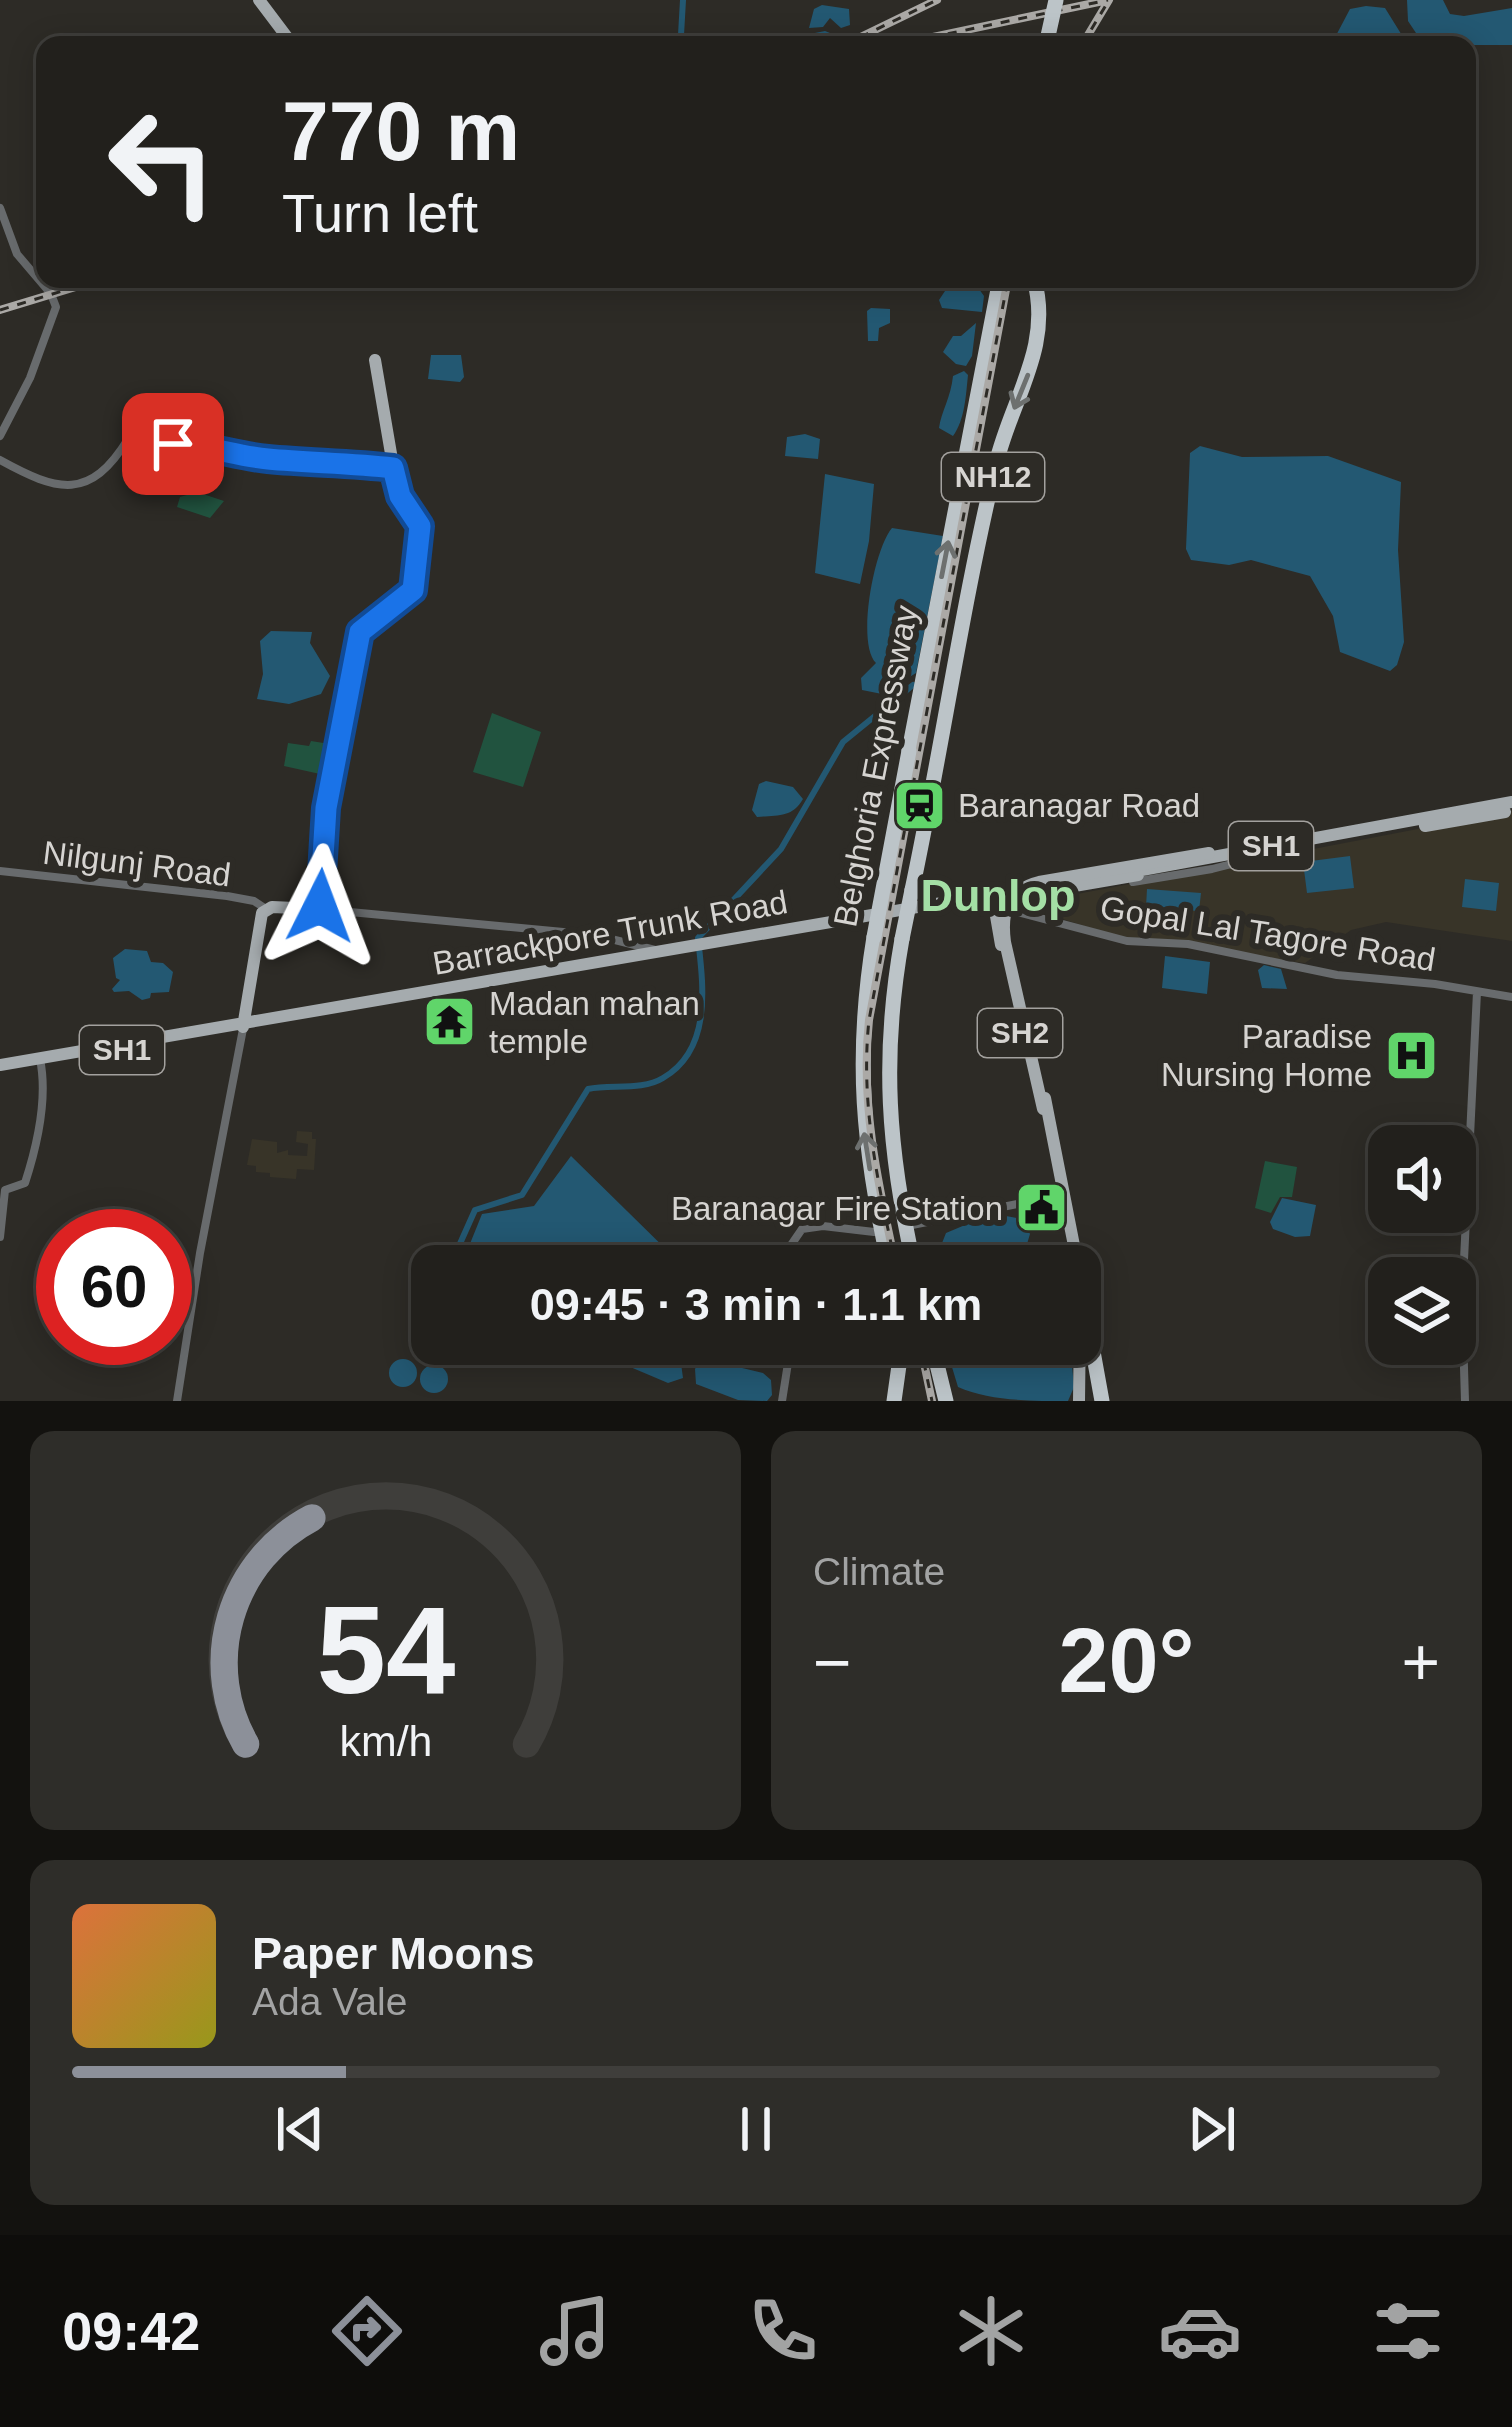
<!DOCTYPE html>
<meta charset="utf-8">
<style>
:root{--surface:#22201c;--page:#2e2d29;--text:#f1f3f6;--muted:#a2a3a3;--line:#3f3e3b;--accent:#8c9099}
body{margin:0;font-family:Helvetica,sans-serif;background:var(--page);color:var(--text);height:100vh;display:flex;flex-direction:column;font-size:45px;white-space:nowrap}
*{box-sizing:border-box;margin:0}
p{font-size:39px;color:var(--muted)}
.icon{flex:none;width:66px;height:66px;fill:none;stroke:currentColor;stroke-width:2;stroke-linecap:round;stroke-linejoin:round}
.map{position:relative;height:1401px;overflow:hidden}
.sheet{display:flex;flex-direction:column;gap:30px;padding:30px;background:#13120f;flex:1}
.sheet>*{flex:none}
.banner{position:absolute;left:36px;top:36px;width:1440px;height:252px;border-radius:24px;box-shadow:0 6px 30px #0003,0 0 0 3px var(--line);background:#22201c;color:var(--text);overflow:hidden}
.tools{position:absolute;left:1368px;top:1125px;display:grid;gap:24px}
.tools a{display:grid;place-items:center;width:108px;height:108px;border-radius:24px;background:var(--surface);box-shadow:0 6px 30px #0003,0 0 0 3px var(--line);font-size:60px}
.speed{position:absolute;left:36px;top:1209px;display:flex;gap:24px;font-size:60px;font-weight:700;text-align:center}
.speed>*{display:grid;place-content:center;width:156px;height:156px;border-radius:50%;background:var(--surface);box-shadow:0 6px 30px #0003,0 0 0 3px var(--line);line-height:1}
.speed .limit{border:18px solid #d22;background:#fff;color:#111}
.pin{position:absolute;display:grid;place-items:center;width:102px;height:102px;color:#fff;margin:-51px;border-radius:24px;box-shadow:0 6px 18px #0006}
.me{position:absolute;width:132px;margin:-66px;rotate:3deg;stroke-linejoin:round;filter:drop-shadow(0 0 9px #0008)}
.turn{display:flex;align-items:center;gap:42px;height:252px;padding:0 48px;font-size:54px}
.turn .icon{width:156px;height:156px;stroke-width:2.5}
.turn b{display:block;font-size:84px;line-height:102px}
.big{font-size:90px;font-weight:600;line-height:1.1}
.sheet .tile{flex:1;display:flex;flex-direction:column;justify-content:center;gap:18px;min-width:0;padding:0 42px;border-radius:24px;background:var(--page)}
.sheet .dial{align-items:center;gap:0}
.dial svg{height:312px;overflow:visible;fill:none;stroke:var(--line);stroke-width:7;stroke-linecap:round;text-anchor:middle}
.dial text{fill:var(--text);stroke:none}
.song{display:flex;align-items:center;gap:36px}
.cover{width:144px;height:144px;border-radius:18px;background:linear-gradient(135deg,hsl(20 70% 55%),hsl(60 70% 35%))}
.played{height:12px;border-radius:6px;background:linear-gradient(90deg,var(--accent) 20%,var(--line) 20%)}
.keys{display:flex;justify-content:space-around;direction:ltr}
.heat{display:flex;justify-content:space-between;align-items:center;font-size:66px;direction:ltr}
.sheet .tiles{flex:1;display:grid;gap:30px;grid-template-columns:1fr 1fr}
.tile:last-child{grid-column:span 2}
.trip{position:absolute;left:411px;top:1245px;width:690px;height:120px;border-radius:24px;background:var(--surface);box-shadow:0 6px 30px #0003,0 0 0 3px var(--line);font-weight:600;line-height:120px;text-align:center}
.tab-bar{display:flex;height:192px;justify-content:space-around;align-items:center;background:#0e0d0b;color:var(--muted)}
.tab-bar .icon{width:84px;height:84px}
.tab-bar .on{color:var(--accent)}
.tab-bar b{font-size:54px;color:var(--text)}
.map>svg:first-child{display:block}
</style>
<div class="map">
<svg width="1512" height="1401" viewBox="0 0 1512 1401">
<rect width="100%" height="100%" fill="#2d2b26"/>
<!-- built -->
<path fill="#383428" d="M1512 811V941L1386 922 1351 930 1305 963 1113 935 1050 915 1051 899Z
M297 1131 312 1132V1139H316L314 1170 297 1169 296 1179 270 1177V1173L256 1172V1166L247 1165 252 1139 277 1142V1153L288 1150V1155L307 1156 308 1144 296 1142Z"/>
<!-- green -->
<path fill="#21533f" d="M197 492 224 501 210 518 177 507 180 497Z
M492 713 541 732 523 787 473 772Z
M311 741 336 745 329 776 284 766 288 743 309 746Z
M1265 1161 1297 1167 1292 1197H1280L1271 1213 1255 1208Z"/>
<!-- water -->
<path fill="#235872" d="M1407 0H1443L1450 14 1464 16 1512 8V45H1424L1408 21Z
M822 5 849 9 850 25 841 28 830 18 823 27 809 28 814 9Z
M1366 6 1385 8 1408 45H1331L1350 9Z
M825 31 830 33 829 39 816 45H726L724 41 728 35C742 33 749 34 759 44Z
M954 284 979 289 984 296 982 312 942 308 939 300 949 285Z
M871 308 890 309V323L879 328 878 341H868L867 311Z
M976 323 972 356 966 366 956 364 943 352 953 336H961Z
M431 355H461L464 377 460 382 428 379Z
M964 371 968 375C966 394 965 420 953 436L939 428C941 412 951 397 953 376Z
M805 434 820 439 818 459 785 456 787 437Z
M1200 446 1242 457 1328 456 1401 482 1398 550 1404 642 1397 665 1390 671 1340 652 1333 616 1310 576 1251 560 1229 565 1191 560 1186 549 1190 453Z
M825 474 874 484 869 541 860 584 815 573Z
M892 528 943 536 916 673 882 694 862 690 861 678 876 663C856 643 874 549 892 528Z
M271 631 312 632 310 643 330 676 321 694 289 704 257 699 263 674 260 641Z
M766 781 793 787 803 799C792 818 778 815 757 817L752 810 759 784Z
M1350 856 1354 888 1307 893 1303 862Z
M1465 879 1499 883 1496 911 1462 907Z
M1147 889 1201 893 1199 911 1146 907Z
M125 949 147 951 151 962 163 963 173 972 169 992 151 993 150 998 142 1000 129 991 114 992 112 989 120 980 116 978 113 958Z
M1165 956 1210 962 1207 994 1162 988Z
M1264 965 1281 969 1287 989 1262 988 1258 970Z
M571 1156 683 1266H461L482 1214 534 1206Z
M1282 1198 1316 1205 1310 1236 1295 1237 1273 1229 1270 1222Z
M1006 1216 1022 1219 1030 1234 1027 1244 1041 1266H933L946 1233 977 1220Z
M576 1344H780L781 1345 769 1362 738 1353 704 1355 689 1350 680 1356 683 1378 668 1383Z
M945 1344H1070L1074 1387 1068 1401C1032 1401 989 1401 958 1387Z
M389 1373a14 14 0 1 1 28 0a14 14 0 1 1-28 0Z
M713 1361 763 1373 771 1380 772 1395 767 1401 738 1400 696 1384 695 1369 699 1362Z
M420 1379a14 14 0 1 1 28 0a14 14 0 1 1-28 0Z"/>
<g fill="none" stroke-linecap="round" stroke-linejoin="round">
<!-- canal -->
<path stroke="#235872" stroke-width="6" d="M681 35 683 0
M450 1266 475 1210 522 1195 588 1089C611 1084 642 1091 663 1078 713 1049 703 984 698 938L781 849 843 742 913 685"/>
<!-- tertiary -->
<path stroke="#686b6d" stroke-width="8" d="M0 208 17 254 51 294 56 307 30 378 0 436
M0 460C58 492 90 501 128 439L207 445 265 459 330 460 392 468
M0 871 227 896 254 901 266 909
M1133 882 1212 869 1282 851
M318 909 595 935 659 951
M1010 910 1127 941 1188 944 1337 975 1435 984 1512 997
M912 1225 1063 1195
M0 1237 5 1190 25 1183C37 1146 48 1098 40 1059
M788 1266 789 1248 802 1229 823 1226 874 1232
M177 1401 200 1253 243 1029
M782 1401 791 1344
M1465 1401 1462 1301 1477 992"/>
<!-- primary -->
<path stroke="#a5abae" stroke-width="12" d="M259 0 293 45
M1425 826 1505 812
M1131 872 1512 802
M992 893 1001 945
M1022 895 1138 875
M243 1027 262 913 272 907 317 909 321 900 325 808 360 633 413 589 420 526 401 496 395 477 375 360
M0 1065 1028 888
M1045 1098 1078 1266
M1079 1401 1080 1320"/>
<!-- motorway -->
<path stroke="#bcc4c8" stroke-width="15" d="M909 751 1000 279
M912 890C942 749 962 605 996 464 1011 400 1053 347 1034 279
M874 937C854 1059 863 1147 889 1266
M902 939C881 1057 888 1150 914 1266
M1083 1296 1102 1401
M932 1344 946 1401
M894 1401 902 1344"/>
<defs>
<path id="rail" d="M844 45 937 0
M895 45 1108 0
M1082 45 1109 0
M0 310 102 279
M896 1266C878 1184 860 1104 869 1020L1008 279
M920 1344 932 1401"/>
</defs>
<!-- rail casing -->
<use href="#rail" stroke="#aba9a6" stroke-width="8"/>
<!-- rail -->
<use href="#rail" stroke="#2d2b26" stroke-width="3" stroke-dasharray="9" stroke-linecap="butt"/>
<!-- primary-bridge -->
<path stroke="#a5abae" stroke-width="12" d="M1043 1109 1005 942C1001 912 1007 890 1039 882L1209 853"/>
<!-- motorway-bridge -->
<path stroke="#bcc4c8" stroke-width="15" d="M1046 45 1056 0
M874 937 909 751
M902 939 912 890"/>
</g>
<!-- one-way arrows -->
<defs><path id="oneway-shaft" d="M-6 0H5M1.5-3L5.5 0L1.5 3" fill="none" stroke-width="1.6" stroke-linecap="round" stroke-linejoin="round" transform="scale(3)"/></defs>
<g stroke="#6d706f">
<use href="#oneway-shaft" transform="translate(1021 392) rotate(112)"/>
<use href="#oneway-shaft" transform="translate(945 559) rotate(-79)"/>
<use href="#oneway-shaft" transform="translate(867 1151) rotate(-99)"/>
</g>
<g fill="none" stroke-linecap="round" stroke-linejoin="round">
<defs>
<path id="route" d="M173 444C209 445 235 456 268 459 310 463 351 463 393 468L400 496 420 526 413 590 360 632 326 808 320 906"/>
</defs>
<!-- route casing -->
<use href="#route" stroke="#114b97" stroke-width="30"/>
<!-- route -->
<use href="#route" stroke="#1a73e8" stroke-width="21"/>
</g>
<!-- icons -->
<defs>
<symbol id="station-square" viewBox="-11 -11 22 22"><rect x="-9" y="-9" width="18" height="18" rx="4" fill="#60d56a" stroke="#2d2b26"/><path d="M-3-6H3Q5-6 5-4V2Q5 4 3 4L4.5 6H3L1.5 4h-3L-3 6H-4.5L-3 4Q-5 4-5 2V-4Q-5-6-3-6ZM-3.5-4v3h7v-3ZM-3.5 1v1.5H-2V1ZM2 1v1.5H3.5V1Z" fill="#111"/></symbol>
<symbol id="temple-square" viewBox="-11 -11 22 22"><rect x="-9" y="-9" width="18" height="18" rx="4" fill="#60d56a" stroke="#2d2b26"/><path d="M0-6L5-2H3V0L6.5 2.5H4V6H1.5V3h-3V6H-4V2.5H-6.5L-3 0V-2H-5Z" fill="#111"/></symbol>
<symbol id="hospital-square" viewBox="-11 -11 22 22"><rect x="-9" y="-9" width="18" height="18" rx="4" fill="#60d56a" stroke="#2d2b26"/><path d="M-5-5h3v3.5h4V-5h3V5h-3V1.5h-4V5h-3Z" fill="#111"/></symbol>
<symbol id="civic-square" viewBox="-11 -11 22 22"><rect x="-9" y="-9" width="18" height="18" rx="4" fill="#60d56a" stroke="#2d2b26"/><path d="M-.6-6.5H3V-4.5H.6V-3L4-1V1h2V6H-6V1h2V-1L-.6-3ZM-1.2 2.5V6h2.4V2.5Z" fill="#111"/></symbol>
</defs>
<g fill-rule="evenodd">
<use href="#station-square" x="890" y="776" width="59" height="59"/>
<use href="#temple-square" x="420" y="992" width="59" height="59"/>
<use href="#hospital-square" x="1382" y="1026" width="59" height="59"/>
<use href="#civic-square" x="1012" y="1178" width="59" height="59"/>
</g>
<g text-anchor="middle" stroke-width="12" stroke-linejoin="round" paint-order="stroke">
<!-- shield labels -->
<g fill="#2d2b26" stroke="#a3a19e" stroke-width="3">
<rect x="942" y="453" width="102" height="48" rx="9"/>
<rect x="1229" y="822" width="84" height="48" rx="9"/>
<rect x="978" y="1009" width="84" height="48" rx="9"/>
<rect x="80" y="1026" width="84" height="48" rx="9"/>
</g>
<g font-size="30" font-weight="bold" fill="#d6d4d1">
<text x="993" y="487">NH12</text>
<text x="1271" y="856">SH1</text>
<text x="1020" y="1043">SH2</text>
<text x="122" y="1060">SH1</text>
</g>
<!-- street labels -->
<g font-size="33" fill="#d6d4d1" stroke="#2d2b26">
<text transform="translate(875 766) rotate(-79)" y="12">Belghoria Expressway</text>
<text transform="translate(137 863) rotate(7)" y="12">Nilgunj Road</text>
<text transform="translate(610 932) rotate(-10)" y="12">Barrackpore Trunk Road</text>
<text transform="translate(1268 933) rotate(9)" y="12">Gopal Lal Tagore Road</text>
</g>
<!-- poi labels -->
<g font-size="33" fill="#d6d4d1" stroke="#2d2b26" text-anchor="start">
<text x="958" y="817">Baranagar Road</text>
<text x="489" y="1015">Madan mahan<tspan x="489" dy="38">temple</tspan></text>
<text x="1372" y="1048" text-anchor="end">Paradise<tspan x="1372" dy="38">Nursing Home</tspan></text>
<text x="1003" y="1220" text-anchor="end">Baranagar Fire Station</text>
</g>
<!-- district labels -->
<g font-size="45" font-weight="bold" fill="#a4dfa5" stroke="#2d2b26">
<text x="998" y="911">Dunlop</text>
</g>
</g>
</svg>
<div class="tools">
<a><svg class="icon" aria-label="sound" viewBox="0 0 24 24"><path d="M4 9h4l5-4v14l-5-4H4zM17 9q2 3 0 6"/></svg></a>
<a><svg class="icon" aria-label="layers" viewBox="0 0 24 24"><path d="M12 4l9 5-9 5-9-5zM3 14l9 5 9-5"/></svg></a>
</div>
<div class="speed"><div class="limit">60</div></div>
<div class="pin" style="left:173px;top:444px;background:#d93025"><svg class="icon" aria-label="arrive" viewBox="0 0 24 24"><path d="M6 21V4h12l-3 4 3 4H6"/></svg></div>
<svg class="me" style="left:320px;top:906px" viewBox="-20 -20 40 40"><path d="M0-17L14 15 0 8-14 15z" fill="#1a73e8" stroke="#fff" stroke-width="4"/></svg>
<div class="trip">09:45 · 3 min · 1.1 km</div>
<div class="banner">
<div class="turn"><svg class="icon" aria-label="left" viewBox="0 0 24 24"><path d="M17 20v-9H6M10 6l-5 5 5 5"/></svg><div><b>770 m</b>Turn left</div></div>
</div>
</div>
<section class="sheet">
<div class="tiles">
<div class="tile dial"><svg viewBox="0 0 100 80">
<path d="M14 69A42 42 0 1 1 86 69"/>
<path d="M14 69A42 42 0 0 1 31 11" stroke="#8c9099"/>
<text x="50" y="56" font-size="32" font-weight="700">54</text>
<text x="50" y="72" font-size="11">km/h</text>
</svg></div>
<div class="tile"><p>Climate</p>
<div class="heat"><a>−</a><b class="big">20°</b><a>+</a></div>
</div>
<div class="tile">
<div class="song"><i class="cover"></i><div><b>Paper Moons</b><p>Ada Vale</p></div></div>
<div class="played"></div>
<div class="keys"><svg class="icon" aria-label="previous" viewBox="0 0 24 24"><path d="M18 5L8 12l10 7zM5 5v14"/></svg><svg class="icon" aria-label="pause" viewBox="0 0 24 24"><path d="M8 5v14M16 5v14"/></svg><svg class="icon" aria-label="next" viewBox="0 0 24 24"><path d="M6 5l10 7-10 7zM19 5v14"/></svg></div>
</div>
</div>
</section>
<nav class="tab-bar">
<b>09:42</b>
<svg class="icon on" aria-label="directions" viewBox="0 0 24 24"><path d="M12 3l9 9-9 9-9-9zM9 14v-3h6M13 9l2 2-2 2"/></svg>
<svg class="icon" aria-label="music" viewBox="0 0 24 24"><path d="M9 18V5l10-2v13"/><circle cx="6" cy="18" r="3"/><circle cx="16" cy="16" r="3"/></svg>
<svg class="icon" aria-label="phone" viewBox="0 0 24 24"><path d="M5 4h4l2 5-3 2q2 4 5 5l2-3 5 2v4C11 20 4 13 5 4z"/></svg>
<svg class="icon" aria-label="climate" viewBox="0 0 24 24"><path d="M12 3v18M4 7l16 10M4 17L20 7"/></svg>
<svg class="icon" aria-label="car" viewBox="0 0 24 24"><path d="M5 17H2v-5l4-1 3-4h7l3 4 3 1v5h-3M9 17h6M6 11h13"/><circle cx="7" cy="17" r="2"/><circle cx="17" cy="17" r="2"/></svg>
<svg class="icon" aria-label="filters" viewBox="0 0 24 24"><path d="M4 7h16M4 17h16"/><circle cx="9" cy="7" r="2"/><circle cx="15" cy="17" r="2"/></svg>
</nav>
